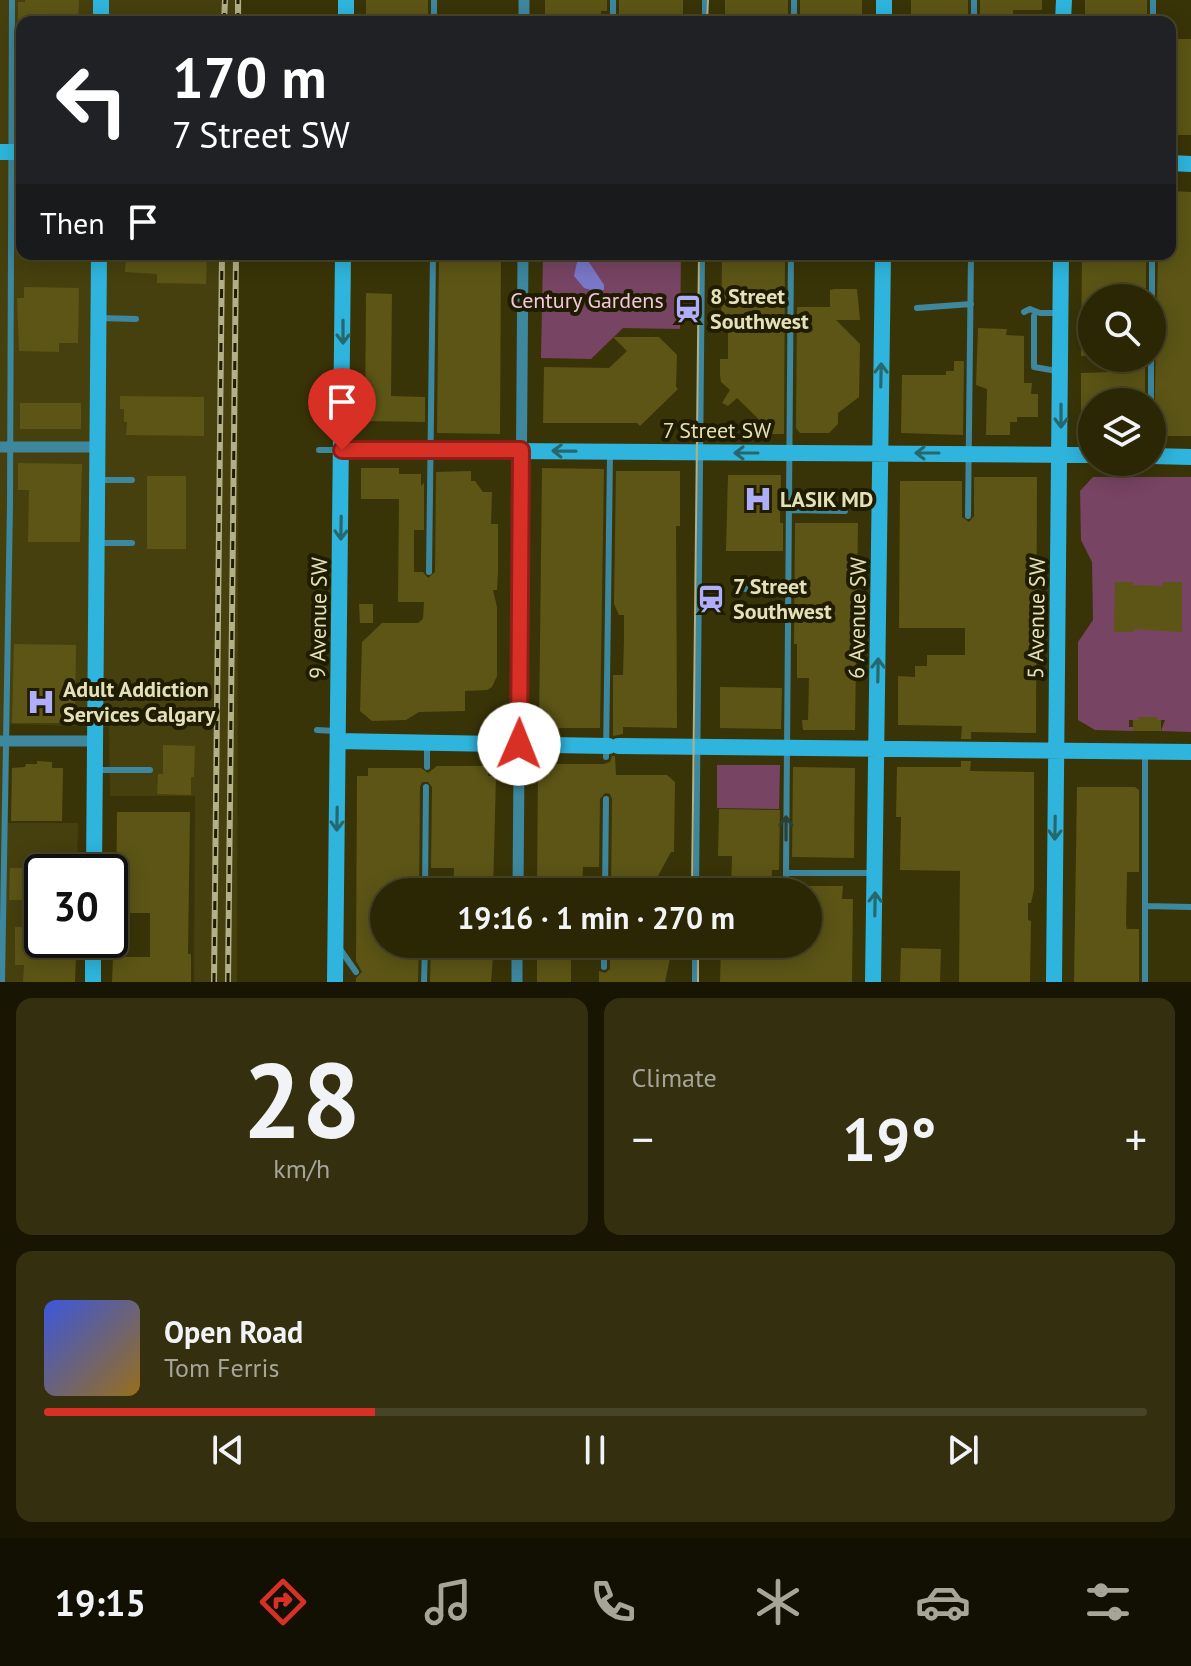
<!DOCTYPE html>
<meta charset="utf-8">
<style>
:root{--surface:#2b2705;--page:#332f0f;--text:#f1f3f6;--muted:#a6a59a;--line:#474427;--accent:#d93025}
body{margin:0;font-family:"PT Sans",sans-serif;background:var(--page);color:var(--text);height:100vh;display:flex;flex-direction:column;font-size:30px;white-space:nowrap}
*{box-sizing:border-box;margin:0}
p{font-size:26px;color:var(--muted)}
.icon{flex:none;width:44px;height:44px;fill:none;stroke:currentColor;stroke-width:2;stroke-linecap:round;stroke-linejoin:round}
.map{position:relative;height:982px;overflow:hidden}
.side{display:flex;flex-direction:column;gap:16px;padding:16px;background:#181503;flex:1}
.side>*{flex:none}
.hud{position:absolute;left:16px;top:16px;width:1160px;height:244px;border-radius:16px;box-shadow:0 4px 20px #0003,0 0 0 2px var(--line);background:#202124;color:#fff;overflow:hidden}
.tools{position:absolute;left:1078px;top:284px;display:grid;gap:16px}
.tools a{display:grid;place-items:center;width:88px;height:88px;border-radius:50%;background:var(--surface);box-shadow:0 4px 20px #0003,0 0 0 2px var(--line);font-size:40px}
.speed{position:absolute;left:24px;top:854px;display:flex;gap:16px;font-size:40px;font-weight:700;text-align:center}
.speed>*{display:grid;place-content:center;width:104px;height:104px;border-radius:50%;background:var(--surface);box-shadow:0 4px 20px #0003,0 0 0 2px var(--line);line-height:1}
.speed .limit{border:4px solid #111;border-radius:12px;background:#fff;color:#111}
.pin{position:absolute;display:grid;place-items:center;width:68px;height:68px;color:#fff;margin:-82px -34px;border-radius:50% 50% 50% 0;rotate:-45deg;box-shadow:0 0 8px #0007}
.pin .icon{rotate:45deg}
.me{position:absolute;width:88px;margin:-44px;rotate:1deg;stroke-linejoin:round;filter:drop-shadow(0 0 6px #0008)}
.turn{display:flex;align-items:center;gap:28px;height:168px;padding:0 24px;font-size:36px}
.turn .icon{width:104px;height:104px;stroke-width:2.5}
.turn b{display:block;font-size:56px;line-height:68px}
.then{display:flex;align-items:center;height:76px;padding:0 24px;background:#0003;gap:16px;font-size:30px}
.big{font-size:60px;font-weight:800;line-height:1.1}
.side .tile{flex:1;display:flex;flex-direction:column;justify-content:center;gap:12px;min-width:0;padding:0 28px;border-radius:16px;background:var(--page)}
.side .dial{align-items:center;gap:0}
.dial b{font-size:104px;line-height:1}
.song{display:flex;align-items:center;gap:24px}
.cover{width:96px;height:96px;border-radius:12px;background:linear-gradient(135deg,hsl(230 70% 55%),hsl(40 70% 35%))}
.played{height:8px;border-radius:4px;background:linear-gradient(90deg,var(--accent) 30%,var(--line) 30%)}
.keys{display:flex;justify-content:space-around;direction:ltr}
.heat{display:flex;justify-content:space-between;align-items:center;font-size:44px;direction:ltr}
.side .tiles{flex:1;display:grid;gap:16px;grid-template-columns:1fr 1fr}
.tile:last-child{grid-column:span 2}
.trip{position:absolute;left:370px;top:878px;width:452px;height:80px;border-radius:40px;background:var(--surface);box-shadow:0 4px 20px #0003,0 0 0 2px var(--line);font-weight:800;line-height:80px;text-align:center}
.menu{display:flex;height:128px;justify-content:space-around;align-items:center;background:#111002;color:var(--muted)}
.menu .icon{width:56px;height:56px}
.menu .on{color:var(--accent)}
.menu b{font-size:36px;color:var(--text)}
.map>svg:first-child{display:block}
</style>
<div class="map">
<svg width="1191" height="982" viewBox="0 0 1191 982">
<rect width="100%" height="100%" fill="#393407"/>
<!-- built -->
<path fill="#46400e" d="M0 0H242V22H22V254H239L237 982H194L195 796H110L109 727 10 724 8 823H78L77 872H42V940H76L75 982H0Z"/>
<!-- green -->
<path fill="#774463" d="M543 254H681L680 329 623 328 591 359 541 358Z
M1093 477H1191V732L1161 731 1165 720H1157L1156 717H1138V720H1129V727H1133V731L1095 730 1078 720V642L1093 620 1092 562 1081 540 1080 491Z
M717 765H780L779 809 717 808Z"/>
<!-- water -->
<path fill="#7977c8" d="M585 256 604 285V289L601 293 584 288 574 276 577 262Z"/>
<!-- building -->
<path fill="#5c5516" d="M25 0H79L78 22H18V2H25Z
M366 0H428V22H366Z
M545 0H607V11H601V22H545Z
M619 0H683V22H619Z
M725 0H788V22H725Z
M800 0H862V22H800Z
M911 0H968V22H911Z
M980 0H1042V10H1013V15L980 14Z
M1085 0H1147V22H1085Z
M1170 39H1191V135H1170Z
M1173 191 1191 192V436H1154L1158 254H1170V213H1173Z
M126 254H207L206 284 157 283V274L125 272Z
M439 254H501L500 434 437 433Z
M1082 254H1146V298H1092V356H1081Z
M722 255 785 256 784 434H768V428L737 398 728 406 722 403 730 390 721 382 720 375V359H728V332H721Z
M24 287 79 288 78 343H59V352L19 351 17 298H24Z
M834 289H857L860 320H836L860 344 859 397 838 413V424L829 433H800L796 428 797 307H830V290Z
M366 293 392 294 391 396 425 397V422L365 421Z
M978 328 1007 329 1006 335 1024 336V383H1032L1031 394H1038V417H1017V422H1010V435H986L987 389 976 385Z
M613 337H659L677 355 676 387 678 389 640 426 637 423H543L544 367 609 368 627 351Z
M1139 358H1145V402H1092V433L1081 421V373L1139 371Z
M954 361H964L963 435 901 433 902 375H946V371H954Z
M120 396 204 397V436L126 435 127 422H124V409H120Z
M20 403H81V429H20Z
M18 463 82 464 80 542H28L29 490H18Z
M361 468H399V474H421V486L424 483V530H414V572H423L428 578 435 572 436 472 471 471V481H475L483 492H492L491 524H498V572L497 590H493L497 607V676L492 687 487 690 465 691V711L419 712 406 720 372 721 360 711 362 642 382 623H418L423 619 424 602H398L399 499H361Z
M542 468 604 469 600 728H539Z
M616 471H680V526H676L677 728 623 727V734L613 736V675H623L624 640V615H619L614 604Z
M728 475H781L780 523H783V551H726Z
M147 476H186V549H147Z
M974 477H1037L1036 733 971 732V739H961L962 726 898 725V676L915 677V666H927V655H965V628H899L900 481H962V517L969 522 974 516Z
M795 523H858L855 730H803L802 720H808L809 678H797V644H794Z
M1115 582H1133V585L1163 586V582H1182V632L1134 629V632H1114Z
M359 604H373V623H360Z
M14 644 76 645 75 716 67 723H12Z
M720 687 782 688 781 729 720 728Z
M1138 717H1157V720H1161V731H1133V720H1138Z
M163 745 195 746 194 777H191V795L157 794 158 774H163Z
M612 756H615L616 775H667L675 782 674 852H671L658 876 665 892H611L612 799 610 794 605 793 600 799 599 867H583L582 892H537L538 764H604L610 762Z
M37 761 52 762V768H63L62 821H11L12 768 25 767 26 764H37Z
M961 761H971L970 771 1034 772V890L1031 903H1028V920L1031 921 1030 982H959L960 871 900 870 901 817H896L897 767H961Z
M437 766H488V776H496L493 892H453L454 868H431L432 787 428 782H422L420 787 419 892H384V944H419L418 982H356V978L362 972 356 961 357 776H368V768H421L428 773Z
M793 767 855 768 854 858 792 857Z
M1077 787H1135L1139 790V872H1127L1126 925 1127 929H1139V982H1074Z
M719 809 780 810 779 870H772L771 892H731L732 856H718Z
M117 812H190L188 954H191V982H112L113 957H150V913H116Z
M44 856 66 860 75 872H42V944H48V953H76L75 982H23L24 965H15V927H23L24 900H9L10 868H27L28 859Z
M808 886H843L842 899H853L852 982H720L721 944H808Z
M431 944H494L491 982H430Z
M537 944H571V982H537Z
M610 944H673L665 982H599V971L605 973 610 969Z
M901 948 941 949 940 982H900Z"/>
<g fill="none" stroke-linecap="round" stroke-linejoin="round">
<!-- lane -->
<path stroke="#3d879f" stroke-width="6" d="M434 22V0
M613 22V0
M705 22V0
M794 22V0
M974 22V0
M1153 22V0
M791 254 786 873H871
M1152 298V254
M917 308 971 304
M1024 312 1030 309 1040 313H1058
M1034 316V367L1057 371
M99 318 136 319
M1151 402V358
M319 450H339
M99 480H132
M789 510 845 511
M968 516 971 254
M100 543H132
M429 572 433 254
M738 589 788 588
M98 715H126
M317 730 335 731
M1145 752V906L1191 907
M606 757 610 455
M427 767V746
M98 770H150
M786 873V892
M425 892 426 787
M605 892 606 799
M696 892 702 254
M340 949 356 972
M604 967V944
M2 982 10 504 12 0
M424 982 425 944
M695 982V944
M1145 982V906"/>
<!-- street -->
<path stroke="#3d879f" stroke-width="11" d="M524 22V0
M0 447H98
M0 741H94
M518 892 523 254
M517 982V944"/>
<!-- secondary -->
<path stroke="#2fb5dd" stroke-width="16" d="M101 22V0
M346 22V0
M884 22V0
M1063 22 1064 0
M0 152H22
M1170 163 1191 164
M342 450 1092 455
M1152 456 1191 457
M338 741 609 746
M618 746 1191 752
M94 872 99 254
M93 982V940
M335 982 343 254
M873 982 883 254
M1054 982 1061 254"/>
<!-- tram -->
<path stroke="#b3b087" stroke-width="2" d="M707 22 708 0
M692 892 699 254
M698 982V944"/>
<defs>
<path id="rail" d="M224 22 225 0
M238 22V0
M214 982 222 254
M228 982 236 254"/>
</defs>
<!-- rail casing -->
<use href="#rail" stroke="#b3b087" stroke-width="6"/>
<!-- rail -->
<use href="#rail" stroke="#1f1c00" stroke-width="3" stroke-dasharray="9" stroke-linecap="butt"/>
</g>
<!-- one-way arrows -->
<defs><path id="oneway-shaft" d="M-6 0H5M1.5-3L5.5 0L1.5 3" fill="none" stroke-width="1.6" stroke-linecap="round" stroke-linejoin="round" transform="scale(2)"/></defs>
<g stroke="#27686e">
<use href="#oneway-shaft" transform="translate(343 332) rotate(90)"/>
<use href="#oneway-shaft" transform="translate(881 375) rotate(-89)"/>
<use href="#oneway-shaft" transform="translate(1061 416) rotate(90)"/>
<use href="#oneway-shaft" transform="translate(564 451) rotate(-179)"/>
<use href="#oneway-shaft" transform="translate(746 453) rotate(-180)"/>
<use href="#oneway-shaft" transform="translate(927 453) rotate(-180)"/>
<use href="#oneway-shaft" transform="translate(341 528) rotate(91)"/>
<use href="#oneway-shaft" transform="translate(878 670) rotate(-89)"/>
<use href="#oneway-shaft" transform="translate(337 819) rotate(91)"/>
<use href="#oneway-shaft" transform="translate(1055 828) rotate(91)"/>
<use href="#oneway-shaft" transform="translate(875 904) rotate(-89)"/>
</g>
<use stroke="#2a4138" href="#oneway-shaft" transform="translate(786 828) rotate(-90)"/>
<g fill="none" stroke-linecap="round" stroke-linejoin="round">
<defs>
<path id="route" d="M342 450H521L519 744"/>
</defs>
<!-- route casing -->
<use href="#route" stroke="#8d1f18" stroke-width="20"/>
<!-- route -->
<use href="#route" stroke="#d93025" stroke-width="14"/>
</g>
<!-- icons -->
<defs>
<symbol id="station-bare" viewBox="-9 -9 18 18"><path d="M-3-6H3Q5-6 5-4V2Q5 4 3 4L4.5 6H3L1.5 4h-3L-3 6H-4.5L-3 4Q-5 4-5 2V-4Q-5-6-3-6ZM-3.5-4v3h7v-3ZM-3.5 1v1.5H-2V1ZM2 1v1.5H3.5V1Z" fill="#aeaefb" stroke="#1f1c00" stroke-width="2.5" paint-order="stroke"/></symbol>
<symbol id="hospital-bare" viewBox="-9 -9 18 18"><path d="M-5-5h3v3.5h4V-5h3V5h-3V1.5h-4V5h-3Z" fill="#aeaefb" stroke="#1f1c00" stroke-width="2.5" paint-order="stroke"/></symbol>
</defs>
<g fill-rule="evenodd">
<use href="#station-bare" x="668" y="289" width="40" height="40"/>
<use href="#hospital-bare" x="738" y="479" width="40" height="40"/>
<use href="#station-bare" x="691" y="579" width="40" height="40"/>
<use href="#hospital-bare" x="21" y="682" width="40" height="40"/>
</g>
<g text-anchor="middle" stroke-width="8" stroke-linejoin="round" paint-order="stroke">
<!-- poi labels -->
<g font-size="22" font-weight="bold" fill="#e4e1ba" stroke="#1f1c00" text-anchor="start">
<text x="710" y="304">8 Street<tspan x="710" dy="25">Southwest</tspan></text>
<text x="780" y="507">LASIK MD</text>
<text x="733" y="594">7 Street<tspan x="733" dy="25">Southwest</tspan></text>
<text x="63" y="697">Adult Addiction<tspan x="63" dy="25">Services Calgary</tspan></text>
</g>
<!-- park labels -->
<g font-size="22" fill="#f3c6e0" stroke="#1f1c00">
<text x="587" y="308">Century Gardens</text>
</g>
<!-- street labels -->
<g font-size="22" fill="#e4e1ba" stroke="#1f1c00">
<text x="717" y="438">7 Street SW</text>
<text transform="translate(318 618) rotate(-89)" y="8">9 Avenue SW</text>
<text transform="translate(857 618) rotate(-89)" y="8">6 Avenue SW</text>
<text transform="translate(1036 618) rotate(-89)" y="8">5 Avenue SW</text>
</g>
</g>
</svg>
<div class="tools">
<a><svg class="icon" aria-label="search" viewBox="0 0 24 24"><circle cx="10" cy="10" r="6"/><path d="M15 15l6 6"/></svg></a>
<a><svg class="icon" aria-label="layers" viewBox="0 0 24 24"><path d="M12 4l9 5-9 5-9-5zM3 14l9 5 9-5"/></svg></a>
</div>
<div class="speed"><div class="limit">30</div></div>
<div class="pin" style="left:342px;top:450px;background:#d93025"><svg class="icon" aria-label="arrive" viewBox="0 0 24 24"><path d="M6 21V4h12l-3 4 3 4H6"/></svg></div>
<svg class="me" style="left:519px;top:744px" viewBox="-20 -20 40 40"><circle r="19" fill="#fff"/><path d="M0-13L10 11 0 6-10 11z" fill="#d93025"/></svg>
<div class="trip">19:16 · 1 min · 270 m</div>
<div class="hud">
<div class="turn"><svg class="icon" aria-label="left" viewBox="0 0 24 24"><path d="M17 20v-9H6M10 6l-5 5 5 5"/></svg><div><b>170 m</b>7 Street SW</div></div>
<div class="then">Then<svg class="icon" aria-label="arrive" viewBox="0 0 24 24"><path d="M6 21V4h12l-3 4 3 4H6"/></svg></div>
</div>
</div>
<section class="side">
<div class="tiles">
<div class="tile dial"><b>28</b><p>km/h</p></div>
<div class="tile"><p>Climate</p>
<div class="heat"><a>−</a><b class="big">19°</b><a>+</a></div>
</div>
<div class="tile">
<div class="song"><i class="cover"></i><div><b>Open Road</b><p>Tom Ferris</p></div></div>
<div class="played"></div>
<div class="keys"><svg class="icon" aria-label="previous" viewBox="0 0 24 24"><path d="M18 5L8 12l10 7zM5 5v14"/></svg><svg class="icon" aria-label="pause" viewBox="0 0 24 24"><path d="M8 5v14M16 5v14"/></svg><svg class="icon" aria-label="next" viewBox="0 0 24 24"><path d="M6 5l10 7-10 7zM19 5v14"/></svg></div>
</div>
</div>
</section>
<nav class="menu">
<b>19:15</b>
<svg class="icon on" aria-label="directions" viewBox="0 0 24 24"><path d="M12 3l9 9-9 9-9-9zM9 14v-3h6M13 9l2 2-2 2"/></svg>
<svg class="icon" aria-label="music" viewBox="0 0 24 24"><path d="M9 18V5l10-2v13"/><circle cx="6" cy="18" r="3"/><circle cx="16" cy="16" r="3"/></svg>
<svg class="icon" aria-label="phone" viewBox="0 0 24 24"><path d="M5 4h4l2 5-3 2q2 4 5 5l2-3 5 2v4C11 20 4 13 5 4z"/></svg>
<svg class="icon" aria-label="climate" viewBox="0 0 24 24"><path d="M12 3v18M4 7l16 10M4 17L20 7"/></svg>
<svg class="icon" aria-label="car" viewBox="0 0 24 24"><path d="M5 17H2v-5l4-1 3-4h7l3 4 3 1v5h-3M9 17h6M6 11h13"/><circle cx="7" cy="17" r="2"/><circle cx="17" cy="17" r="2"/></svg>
<svg class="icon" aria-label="filters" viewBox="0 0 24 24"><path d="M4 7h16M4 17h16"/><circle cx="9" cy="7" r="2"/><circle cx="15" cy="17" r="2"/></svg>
</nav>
